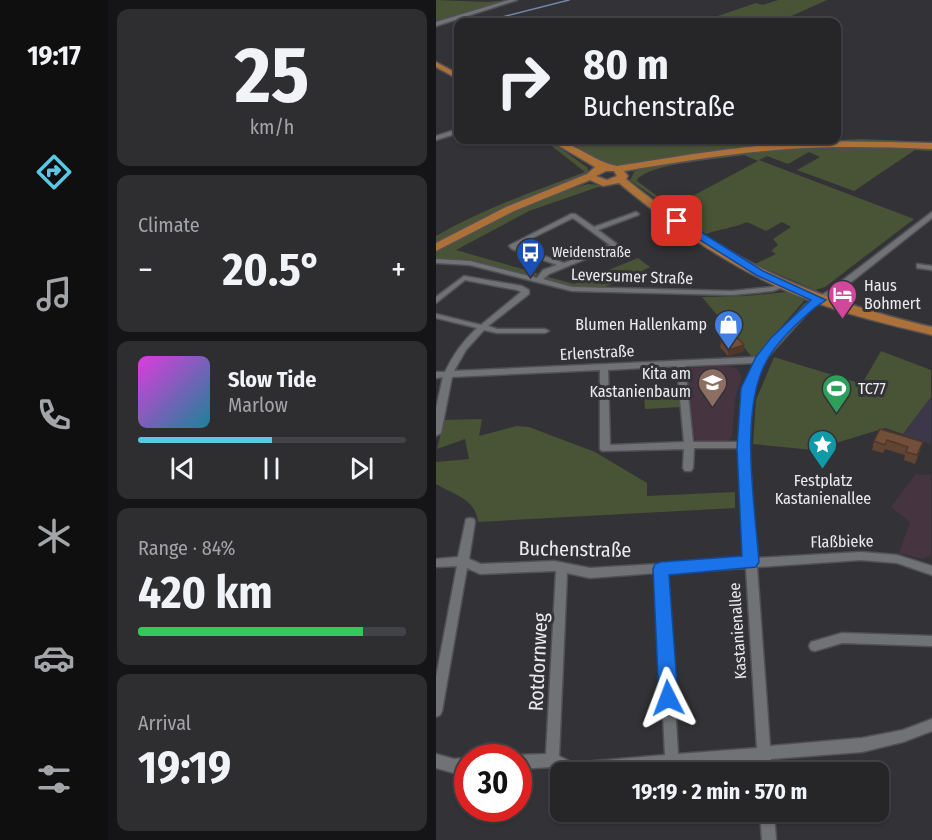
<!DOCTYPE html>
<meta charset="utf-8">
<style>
:root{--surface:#262629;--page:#2e2e31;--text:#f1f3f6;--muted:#a4a5a8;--line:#424346;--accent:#59c8e4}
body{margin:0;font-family:"Fira Sans Condensed",sans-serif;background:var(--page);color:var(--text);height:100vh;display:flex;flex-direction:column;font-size:22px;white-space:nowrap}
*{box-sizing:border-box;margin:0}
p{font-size:20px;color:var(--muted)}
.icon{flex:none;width:33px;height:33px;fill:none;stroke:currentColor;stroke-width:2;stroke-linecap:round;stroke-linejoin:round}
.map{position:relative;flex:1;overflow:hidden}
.side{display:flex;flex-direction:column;gap:9px;padding:9px;background:#151517;width:328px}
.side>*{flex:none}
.top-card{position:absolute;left:18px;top:18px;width:387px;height:126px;border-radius:12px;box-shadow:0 2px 4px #0004,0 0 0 2px var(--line);background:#262629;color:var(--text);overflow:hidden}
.speed{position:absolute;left:18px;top:744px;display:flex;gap:12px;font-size:30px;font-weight:700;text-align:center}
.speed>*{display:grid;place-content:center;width:78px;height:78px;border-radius:50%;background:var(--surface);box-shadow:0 2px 4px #0004,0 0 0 2px var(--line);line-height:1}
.speed .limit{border:9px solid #d22;background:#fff;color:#111}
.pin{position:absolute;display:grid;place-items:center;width:51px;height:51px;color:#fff;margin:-26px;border-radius:12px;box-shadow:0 3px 9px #0006}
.me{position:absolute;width:66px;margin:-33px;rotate:357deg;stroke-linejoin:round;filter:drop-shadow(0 0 4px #0008)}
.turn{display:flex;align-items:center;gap:21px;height:126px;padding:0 30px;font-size:27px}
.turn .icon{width:78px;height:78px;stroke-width:2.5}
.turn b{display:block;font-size:42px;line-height:51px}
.big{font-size:45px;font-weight:700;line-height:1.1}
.side .widget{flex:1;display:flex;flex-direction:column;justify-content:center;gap:9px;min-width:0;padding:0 21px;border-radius:12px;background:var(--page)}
.side .dial{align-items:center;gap:0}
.dial b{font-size:78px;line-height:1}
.song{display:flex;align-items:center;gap:18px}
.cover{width:72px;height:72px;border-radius:9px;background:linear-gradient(135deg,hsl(300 70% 55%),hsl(190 70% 35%))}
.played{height:6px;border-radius:3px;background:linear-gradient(90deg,var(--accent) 50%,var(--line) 50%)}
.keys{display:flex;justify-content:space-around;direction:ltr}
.heat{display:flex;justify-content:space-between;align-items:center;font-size:33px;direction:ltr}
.charge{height:9px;border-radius:4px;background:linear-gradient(90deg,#34c759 84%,var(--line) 0)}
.trip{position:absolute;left:114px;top:762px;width:339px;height:60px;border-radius:12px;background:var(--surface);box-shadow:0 2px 4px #0004,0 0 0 2px var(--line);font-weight:700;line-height:60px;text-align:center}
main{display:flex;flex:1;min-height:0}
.dock{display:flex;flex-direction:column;width:108px;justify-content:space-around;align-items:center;background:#0f0f10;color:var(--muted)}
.dock .icon{width:42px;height:42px}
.dock .on{color:var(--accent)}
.dock b{font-size:27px;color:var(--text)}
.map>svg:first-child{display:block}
</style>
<main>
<nav class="dock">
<b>19:17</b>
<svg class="icon on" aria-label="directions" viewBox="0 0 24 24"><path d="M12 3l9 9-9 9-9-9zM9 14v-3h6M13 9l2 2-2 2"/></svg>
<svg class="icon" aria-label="music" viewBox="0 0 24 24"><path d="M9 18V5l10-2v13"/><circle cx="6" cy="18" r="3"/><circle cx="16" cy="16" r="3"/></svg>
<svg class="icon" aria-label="phone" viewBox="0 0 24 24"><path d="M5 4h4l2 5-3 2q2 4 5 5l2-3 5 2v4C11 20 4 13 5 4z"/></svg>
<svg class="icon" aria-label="climate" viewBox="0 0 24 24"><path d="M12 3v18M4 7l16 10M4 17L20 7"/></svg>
<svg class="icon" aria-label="car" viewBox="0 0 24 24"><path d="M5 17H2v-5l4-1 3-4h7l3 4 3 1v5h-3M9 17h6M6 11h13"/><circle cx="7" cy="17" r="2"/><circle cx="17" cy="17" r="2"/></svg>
<svg class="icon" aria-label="filters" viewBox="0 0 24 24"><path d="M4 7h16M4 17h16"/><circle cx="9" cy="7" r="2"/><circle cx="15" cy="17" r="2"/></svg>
</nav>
<section class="side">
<div class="widget dial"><b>25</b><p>km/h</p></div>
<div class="widget"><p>Climate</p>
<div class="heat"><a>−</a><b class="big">20.5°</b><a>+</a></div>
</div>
<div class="widget">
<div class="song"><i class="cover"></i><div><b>Slow Tide</b><p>Marlow</p></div></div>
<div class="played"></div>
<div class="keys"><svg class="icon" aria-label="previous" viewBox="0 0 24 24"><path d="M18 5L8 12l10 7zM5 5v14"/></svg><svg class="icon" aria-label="pause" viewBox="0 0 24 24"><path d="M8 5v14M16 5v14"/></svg><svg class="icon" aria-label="next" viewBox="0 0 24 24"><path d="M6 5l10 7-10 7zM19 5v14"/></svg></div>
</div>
<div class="widget"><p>Range · 84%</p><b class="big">420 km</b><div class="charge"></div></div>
<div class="widget"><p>Arrival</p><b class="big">19:19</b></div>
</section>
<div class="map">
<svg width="496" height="840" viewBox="0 0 496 840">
<rect width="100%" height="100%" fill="#333337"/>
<!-- commercial -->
<path fill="#3c3849" d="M495 397V444L467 435Z"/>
<!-- education -->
<path fill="#463540" d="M290 366 301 369 306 377 299 399 296 437 290 443 263 442 257 437 250 371 254 368Z
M480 474 495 475V555L487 559 463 553 474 522 455 507Z"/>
<!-- green -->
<path fill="#495335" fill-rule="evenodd" d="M0 0 51 2 75 0 0 23Z
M342 0H391L342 22H264L320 3 327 5Z
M425 139 495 142 496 145 386 143 187 167 167 165 121 140H330L324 144Z
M108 140H113L152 168 151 175 60 212 0 244V236C47 209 98 191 149 172Z
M411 145 495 148V151L479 150 418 191 361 170 384 157 373 152 352 164 331 156 323 160 478 219 389 287 379 290 319 264 340 254 335 251 342 245 337 239 355 227 346 222 330 231 311 222C298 228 284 229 270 234L194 180 199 171C269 153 340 149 411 145ZM308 155 322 161 236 207 201 181 202 178C223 162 280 160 308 155Z
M152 184 178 186 162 187 93 211 20 250 103 274 99 276 31 259H0V252C47 222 98 199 152 184Z
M202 258 214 267C199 274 182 284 166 287 150 290 122 288 107 279L109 276 138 284Z
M350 292 368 300 367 302 321 355 316 357 266 297 310 296Z
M445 351 495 370V397L467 434 449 428 377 450 317 444 320 400 338 357 426 384Z
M244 391 245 407 209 409 208 393Z
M46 419 43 436 81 426 93 427 159 452 211 483V496L299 492V508L42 522C39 498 18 495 0 484V462L33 459 29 439 1 449 8 420Z"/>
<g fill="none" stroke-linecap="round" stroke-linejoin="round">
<!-- stream -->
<path stroke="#7088a9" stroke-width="1.5" d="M46 22 133 0
M19 30 22 29"/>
<defs>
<path id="minor" d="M22 129V133L0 140V136Z
M200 212 203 214 202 215 162 230 181 244V246L113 274 107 279 136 287 296 291 336 287 348 283 352 285 337 291 296 295 136 291 34 265 0 263V259L34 261 101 278 107 270 121 265 76 249 73 246 74 245 135 214H139L158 227ZM137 218 174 245 128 263 80 246Z
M496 212V218L400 294 375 309 328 361 316 388 313 448 320 558 425 552 461 555 496 566V575L461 563 425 560 321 567 334 746 426 738 467 730 496 719V731L467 742 426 752 335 759V772H323L322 761 241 768 236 770 233 768 185 772H128L115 767 82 769V758L77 757 82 755 110 754 120 571H118L44 574 31 568 6 711 4 715 0 717V677L21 566 0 567V559L22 557 30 519 34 518 38 519 39 522 33 559 45 564 118 561 154 568 310 559 303 448H258L257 468 255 471H249L247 468 248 449 166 451 164 449V370L16 377 5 433 0 436V408L7 377 0 378V372H9C17 355 27 341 41 328L0 318V314L45 325 85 292 81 290 29 280 0 303V297L28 276 86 286 93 290V294L52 326 61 329H109L113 331 109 333H61L48 330 30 350 18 371 322 357 369 305 394 290ZM319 363 308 388 304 442H257L249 366ZM241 366 248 442 174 445 172 370ZM310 568 321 748 242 754 231 573ZM131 573 154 578 220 573 229 755 137 763 123 756Z
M481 264 496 266V270L481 268Z
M406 633 496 636V646L406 643 379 651 375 650 373 646 375 642Z
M0 754 18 759 32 758V772L18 773 0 768Z
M324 812H338L340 840H326Z"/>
<path id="tertiary" d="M73 0H81L0 26V22Z"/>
<path id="primary" d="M0 62 22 74V79L0 67Z
M113 140C137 140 157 162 181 166 238 157 296 147 354 143 401 140 448 142 496 143V149C448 147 400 146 352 149 297 153 243 162 188 171L192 176 190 179C288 259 373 298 496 327V335C450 324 404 313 360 295 295 268 237 228 183 183L167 186 154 180 78 211 0 251V243L70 207 151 174 159 167ZM170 171H178L181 176 171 180 160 176Z"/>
</defs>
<!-- minor casing -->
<use href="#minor" stroke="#515155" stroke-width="3"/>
<!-- tertiary casing -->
<use href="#tertiary" stroke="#515155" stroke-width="3"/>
<!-- primary casing -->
<use href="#primary" stroke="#515155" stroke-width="3"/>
<!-- minor -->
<use href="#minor" fill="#717276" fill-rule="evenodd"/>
<!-- tertiary -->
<use href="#tertiary" fill="#717276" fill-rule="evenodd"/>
<!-- primary -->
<use href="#primary" fill="#ac7039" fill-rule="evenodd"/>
</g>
<!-- wall -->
<path fill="#624432" d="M285 341 308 351 292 356 284 347Z
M444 429 487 442 479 464 468 460 469 455 449 449 447 453 436 450 438 441Z"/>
<!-- shaded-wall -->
<path fill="#503729" d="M308 345V351L292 356V350Z"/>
<!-- building -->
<path fill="#724f3a" stroke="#503729" stroke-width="1.5" d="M300 336 308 345 292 350 285 341Z
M444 429 487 442 481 455 470 452 472 447 451 440 449 445 438 441Z"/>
<!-- route -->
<path fill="#1a73e8" stroke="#114b97" stroke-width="1.5" d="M237 219H244L327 271 390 300C385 304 380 306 375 311 359 325 339 344 330 362 303 412 319 506 323 562L320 567 233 575 242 698 239 705 232 707 226 705 223 698 217 569 219 564 225 562 306 556 301 448 305 388 320 357 335 338 375 300 320 275 237 223Z"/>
<!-- icons -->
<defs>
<symbol id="bus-pin" viewBox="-11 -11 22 30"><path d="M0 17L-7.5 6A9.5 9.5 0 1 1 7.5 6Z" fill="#1a4fb4" stroke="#333337"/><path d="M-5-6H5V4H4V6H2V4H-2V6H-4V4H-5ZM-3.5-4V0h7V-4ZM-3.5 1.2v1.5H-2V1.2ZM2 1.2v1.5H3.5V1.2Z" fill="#fff"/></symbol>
<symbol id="hotel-pin" viewBox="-11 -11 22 30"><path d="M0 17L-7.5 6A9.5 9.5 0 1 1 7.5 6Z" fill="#d1479c" stroke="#333337"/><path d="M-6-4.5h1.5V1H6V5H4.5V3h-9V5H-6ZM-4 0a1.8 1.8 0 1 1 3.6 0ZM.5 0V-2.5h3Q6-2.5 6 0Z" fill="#fff"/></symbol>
<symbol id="shop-pin" viewBox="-11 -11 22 30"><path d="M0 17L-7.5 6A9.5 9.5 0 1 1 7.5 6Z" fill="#3f7fe0" stroke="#333337"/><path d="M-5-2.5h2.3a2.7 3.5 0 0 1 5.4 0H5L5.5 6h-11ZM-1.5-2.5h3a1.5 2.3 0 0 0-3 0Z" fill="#fff"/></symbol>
<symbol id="school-pin" viewBox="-11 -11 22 30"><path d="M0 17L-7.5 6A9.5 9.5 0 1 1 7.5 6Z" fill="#8d6e63" stroke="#333337"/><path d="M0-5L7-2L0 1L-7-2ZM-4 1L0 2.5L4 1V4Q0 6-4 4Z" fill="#fff"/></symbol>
<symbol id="stadium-pin" viewBox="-11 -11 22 30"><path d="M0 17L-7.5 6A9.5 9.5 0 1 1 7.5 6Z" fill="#2e9e5b" stroke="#333337"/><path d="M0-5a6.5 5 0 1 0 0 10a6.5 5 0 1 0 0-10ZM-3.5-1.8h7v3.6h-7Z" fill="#fff"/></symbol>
<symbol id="sight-pin" viewBox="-11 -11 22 30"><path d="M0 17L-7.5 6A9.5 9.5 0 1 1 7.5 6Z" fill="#0f9aa8" stroke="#333337"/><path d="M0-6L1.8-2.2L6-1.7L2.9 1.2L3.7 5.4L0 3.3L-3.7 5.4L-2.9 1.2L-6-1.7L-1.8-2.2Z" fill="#fff"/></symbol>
</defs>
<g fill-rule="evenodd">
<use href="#bus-pin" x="78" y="236" width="33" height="45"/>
<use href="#hotel-pin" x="390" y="278" width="33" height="45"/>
<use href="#shop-pin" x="276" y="308" width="33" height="45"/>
<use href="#school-pin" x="260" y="366" width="33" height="45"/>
<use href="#stadium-pin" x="384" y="372" width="33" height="45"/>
<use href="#sight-pin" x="370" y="428" width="33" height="45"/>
</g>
<g text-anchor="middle" stroke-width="6" stroke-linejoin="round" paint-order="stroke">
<!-- far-poi labels -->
<g font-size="14" fill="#ececef" stroke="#333337" text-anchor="start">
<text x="116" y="257">Weidenstraße</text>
</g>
<!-- street labels -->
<g font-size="16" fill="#ececef" stroke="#333337">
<text transform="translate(196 276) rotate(2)" y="6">Leversumer Straße</text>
<text transform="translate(161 352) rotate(-3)" y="6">Erlenstraße</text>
<text transform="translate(406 541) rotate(-1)" y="6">Flaßbieke</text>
<text transform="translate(301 631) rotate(-94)" y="6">Kastanienallee</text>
</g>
<!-- poi labels -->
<g font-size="16" fill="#ececef" stroke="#333337" text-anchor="start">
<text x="428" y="291">Haus<tspan x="428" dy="18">Bohmert</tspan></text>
<text x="271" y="330" text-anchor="end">Blumen Hallenkamp</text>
<text x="255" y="379" text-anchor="end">Kita am<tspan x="255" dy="18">Kastanienbaum</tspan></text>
<text x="422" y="394">TC77</text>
<text x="387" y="486" text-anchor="middle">Festplatz<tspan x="387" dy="18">Kastanienallee</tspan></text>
</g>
<!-- near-street labels -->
<g font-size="20" fill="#ececef" stroke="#333337">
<text transform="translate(139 549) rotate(1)" y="7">Buchenstraße</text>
<text transform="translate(102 662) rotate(-87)" y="7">Rotdornweg</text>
</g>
</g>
</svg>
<div class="speed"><div class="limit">30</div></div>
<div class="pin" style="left:241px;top:221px;background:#d93025"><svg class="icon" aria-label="arrive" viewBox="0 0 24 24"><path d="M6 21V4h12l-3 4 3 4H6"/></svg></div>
<svg class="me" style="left:232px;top:698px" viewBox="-20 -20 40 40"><path d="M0-17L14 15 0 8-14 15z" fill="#1a73e8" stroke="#fff" stroke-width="4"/></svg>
<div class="trip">19:19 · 2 min · 570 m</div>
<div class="top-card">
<div class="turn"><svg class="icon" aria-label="right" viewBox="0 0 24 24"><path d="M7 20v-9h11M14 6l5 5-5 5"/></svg><div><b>80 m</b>Buchenstraße</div></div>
</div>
</div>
</main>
